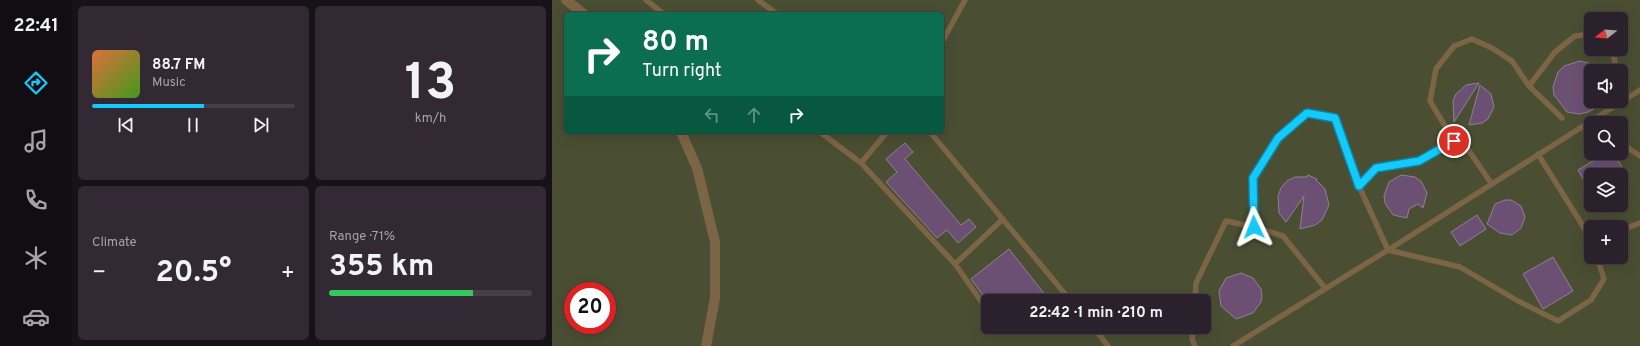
<!DOCTYPE html>
<meta charset="utf-8">
<style>
:root{--surface:#2a212c;--page:#322934;--text:#f1f3f6;--muted:#a5a3a9;--line:#463e48;--accent:#14cafb}
body{margin:0;font-family:Overpass,sans-serif;background:var(--page);color:var(--text);height:100vh;display:flex;flex-direction:column;font-size:15px;white-space:nowrap}
*{box-sizing:border-box;margin:0}
p{font-size:13px;color:var(--muted)}
.icon{flex:none;width:22px;height:22px;fill:none;stroke:currentColor;stroke-width:2;stroke-linecap:round;stroke-linejoin:round}
.map{position:relative;flex:1;overflow:hidden}
.side{display:flex;flex-direction:column;gap:6px;padding:6px;background:#171218;width:480px}
.side>*{flex:none}
.guide{position:absolute;left:12px;top:12px;width:380px;height:122px;border-radius:6px;box-shadow:0 4px 16px #0002,0 0 0 1px var(--line);background:#0b6e4f;color:#fff;overflow:hidden}
.needle{width:26px;rotate:253deg}
.controls{position:absolute;left:1032px;top:12px;display:grid;gap:8px}
.controls a{display:grid;place-items:center;width:44px;height:44px;border-radius:6px;background:var(--surface);box-shadow:0 4px 16px #0002,0 0 0 1px var(--line);font-size:20px}
.speed{position:absolute;left:12px;top:282px;display:flex;gap:8px;font-size:20px;font-weight:700;text-align:center}
.speed>*{display:grid;place-content:center;width:52px;height:52px;border-radius:50%;background:var(--surface);box-shadow:0 4px 16px #0002,0 0 0 1px var(--line);line-height:1}
.speed .limit{border:6px solid #d22;background:#fff;color:#111}
.pin{position:absolute;display:grid;place-items:center;width:34px;height:34px;color:#fff;margin:-17px;border:2px solid #fff;border-radius:50%;box-shadow:0 1px 4px #0007}
.me{position:absolute;width:44px;margin:-22px;rotate:358deg;stroke-linejoin:round;filter:drop-shadow(0 0 3px #0008)}
.turn{display:flex;align-items:center;gap:14px;height:84px;padding:0 12px;font-size:18px}
.turn .icon{width:52px;height:52px;stroke-width:2.5}
.turn b{display:block;font-size:28px;line-height:34px}
.lanes{display:flex;align-items:center;height:38px;padding:0 12px;background:#0003;justify-content:center;gap:20px;direction:ltr}
.lanes .off{opacity:.35}
.big{font-size:30px;font-weight:700;line-height:1.1}
.side .widget{flex:1;display:flex;flex-direction:column;justify-content:center;gap:6px;min-width:0;padding:0 14px;border-radius:6px;background:var(--page)}
.side .dial{align-items:center;gap:0}
.dial b{font-size:52px;line-height:1}
.song{display:flex;align-items:center;gap:12px}
.cover{width:48px;height:48px;border-radius:6px;background:linear-gradient(135deg,hsl(20 70% 55%),hsl(100 70% 35%))}
.played{height:4px;border-radius:2px;background:linear-gradient(90deg,var(--accent) 55%,var(--line) 55%)}
.keys{display:flex;justify-content:space-around;direction:ltr}
.heat{display:flex;justify-content:space-between;align-items:center;font-size:22px;direction:ltr}
.charge{height:6px;border-radius:3px;background:linear-gradient(90deg,#34c759 71%,var(--line) 0)}
.side .tiles{flex:1;display:grid;gap:6px;grid-template-columns:repeat(2,1fr)}
.trip{position:absolute;left:429px;top:294px;width:230px;height:40px;border-radius:6px;background:var(--surface);box-shadow:0 4px 16px #0002,0 0 0 1px var(--line);font-weight:700;line-height:40px;text-align:center}
main{display:flex;flex:1;min-height:0}
.menu{display:flex;flex-direction:column;width:72px;justify-content:space-around;align-items:center;background:#110d12;color:var(--muted)}
.menu .icon{width:28px;height:28px}
.menu .selected{color:var(--accent)}
.menu b{font-size:18px;color:var(--text)}
.map>svg:first-child{display:block}
</style>
<main>
<nav class="menu">
<b>22:41</b>
<svg class="icon selected" aria-label="directions" viewBox="0 0 24 24"><path d="M12 3l9 9-9 9-9-9zM9 14v-3h6M13 9l2 2-2 2"/></svg>
<svg class="icon" aria-label="music" viewBox="0 0 24 24"><path d="M9 18V5l10-2v13"/><circle cx="6" cy="18" r="3"/><circle cx="16" cy="16" r="3"/></svg>
<svg class="icon" aria-label="phone" viewBox="0 0 24 24"><path d="M5 4h4l2 5-3 2q2 4 5 5l2-3 5 2v4C11 20 4 13 5 4z"/></svg>
<svg class="icon" aria-label="climate" viewBox="0 0 24 24"><path d="M12 3v18M4 7l16 10M4 17L20 7"/></svg>
<svg class="icon" aria-label="car" viewBox="0 0 24 24"><path d="M5 17H2v-5l4-1 3-4h7l3 4 3 1v5h-3M9 17h6M6 11h13"/><circle cx="7" cy="17" r="2"/><circle cx="17" cy="17" r="2"/></svg>
</nav>
<section class="side">
<div class="tiles">
<div class="widget">
<div class="song"><i class="cover"></i><div><b>88.7 FM</b><p>Music</p></div></div>
<div class="played"></div>
<div class="keys"><svg class="icon" aria-label="previous" viewBox="0 0 24 24"><path d="M18 5L8 12l10 7zM5 5v14"/></svg><svg class="icon" aria-label="pause" viewBox="0 0 24 24"><path d="M8 5v14M16 5v14"/></svg><svg class="icon" aria-label="next" viewBox="0 0 24 24"><path d="M6 5l10 7-10 7zM19 5v14"/></svg></div>
</div>
<div class="widget dial"><b>13</b><p>km/h</p></div>
<div class="widget"><p>Climate</p>
<div class="heat"><a>−</a><b class="big">20.5°</b><a>+</a></div>
</div>
<div class="widget"><p>Range · 71%</p><b class="big">355 km</b><div class="charge"></div></div>
</div>
</section>
<div class="map">
<svg width="1088" height="346" viewBox="0 0 1088 346">
<rect width="100%" height="100%" fill="#382c3b"/>
<!-- green -->
<path fill="#4a4e32" fill-rule="evenodd" d="M0 0H1088V346H0ZM14 14H390V132H14ZM1039 19H1069V49H1039ZM1039 71H1069V101H1039ZM1039 123H1069V153H1039ZM1039 175H1069V205H1039ZM1039 227H1069V257H1039ZM21 291H55V325H21ZM436 301H652V327H436Z"/>
<!-- building -->
<path fill="#6c5073" stroke="#8f8193" d="M1028 61 1036 63 1050 71H1039V101H1056L1036 112 1027 114 1015 112 1002 95 1001 87 1006 72 1012 66Z
M927 83 902 122 901 101 904 94 914 85Z
M928 85 939 94 942 107 936 119 930 123 917 125Z
M353 143 361 152 353 159 409 225 417 219 424 227 406 243 395 230 385 238 334 182 345 172 334 159Z
M1054 153H1061L1075 175H1039V192L1026 170Z
M756 175 765 179 764 180 773 189 777 205 770 220 763 225 748 229 752 196 734 222 727 213 726 196 729 188 735 181 743 177H755Z
M849 175 863 177 869 181 875 193 871 208 866 204 857 209 855 218 841 215 833 203 832 196 837 182Z
M953 200H959L969 206 973 217 969 228 960 235 948 233 935 224 943 204Z
M925 215 934 229 908 246 899 232Z
M457 249 498 301H435L419 279Z
M1001 257 1021 291 991 309 971 274Z
M689 273 701 278 709 289 710 296 709 302 701 313 684 319 669 306 667 291 674 278Z"/>
<g fill="none" stroke-linecap="round" stroke-linejoin="round">
<!-- lane -->
<path stroke="#7b6544" stroke-width="5.5" d="M94 0 112 14
M206 0 225 14
M390 42 413 0
M1057 49 1061 54 1065 71
M977 86 1010 118
M1069 87 1072 100
M268 132 309 163 403 264 436 311
M378 132 519 301
M902 141 913 145 939 183
M1069 143 1088 156
M986 154 1039 239
M309 163 335 132
M807 186 836 250 908 267 966 301 1006 321 1039 300 1052 279 1045 257
M702 227 731 236 773 288
M1069 230 1088 223
M403 264 451 219
M643 301 644 283 674 221 702 227 701 178 726 138 755 113 783 118 807 186 824 168 867 161 902 141 878 101 884 69 902 46 920 39 940 48 960 61 977 86 1003 52 1023 36 1039 34
M541 327 556 346
M641 327 640 339 643 346
M681 346 836 250 1088 90"/>
<!-- street -->
<path stroke="#7b6544" stroke-width="10" d="M14 0 32 14
M129 132 145 168 163 242V298L154 346"/>
</g>
<g fill="none" stroke-linecap="round" stroke-linejoin="round">
<defs>
<path id="route" d="M702 227 701 178 726 138 755 113 783 118 807 186 824 168 867 161 902 141"/>
</defs>
<!-- route casing -->
<use href="#route" stroke="#0d83a3" stroke-width="10"/>
<!-- route -->
<use href="#route" stroke="#14cafb" stroke-width="7"/>
</g>
</svg>
<div class="controls">
<a><svg class="needle" viewBox="-14 -14 28 28"><path d="M0-13l5 13h-10z" fill="#e53935"/><path d="M0 13l5-13h-10z" fill="#a5a3a9"/></svg></a>
<a><svg class="icon" aria-label="sound" viewBox="0 0 24 24"><path d="M4 9h4l5-4v14l-5-4H4zM17 9q2 3 0 6"/></svg></a>
<a><svg class="icon" aria-label="search" viewBox="0 0 24 24"><circle cx="10" cy="10" r="6"/><path d="M15 15l6 6"/></svg></a>
<a><svg class="icon" aria-label="layers" viewBox="0 0 24 24"><path d="M12 4l9 5-9 5-9-5zM3 14l9 5 9-5"/></svg></a>
<a>+</a>
</div>
<div class="speed"><div class="limit">20</div></div>
<div class="pin" style="left:902px;top:141px;background:#d93025"><svg class="icon" aria-label="arrive" viewBox="0 0 24 24"><path d="M6 21V4h12l-3 4 3 4H6"/></svg></div>
<svg class="me" style="left:702px;top:227px" viewBox="-20 -20 40 40"><path d="M0-17L14 15 0 8-14 15z" fill="#14cafb" stroke="#fff" stroke-width="4"/></svg>
<div class="trip">22:42 · 1 min · 210 m</div>
<div class="guide">
<div class="turn"><svg class="icon" aria-label="right" viewBox="0 0 24 24"><path d="M7 20v-9h11M14 6l5 5-5 5"/></svg><div><b>80 m</b>Turn right</div></div>
<div class="lanes"><svg class="icon off" aria-label="left" viewBox="0 0 24 24"><path d="M17 20v-9H6M10 6l-5 5 5 5"/></svg><svg class="icon off" aria-label="ahead" viewBox="0 0 24 24"><path d="M12 20V5M6 11l6-6 6 6"/></svg><svg class="icon" aria-label="right" viewBox="0 0 24 24"><path d="M7 20v-9h11M14 6l5 5-5 5"/></svg></div>
</div>
</div>
</main>
